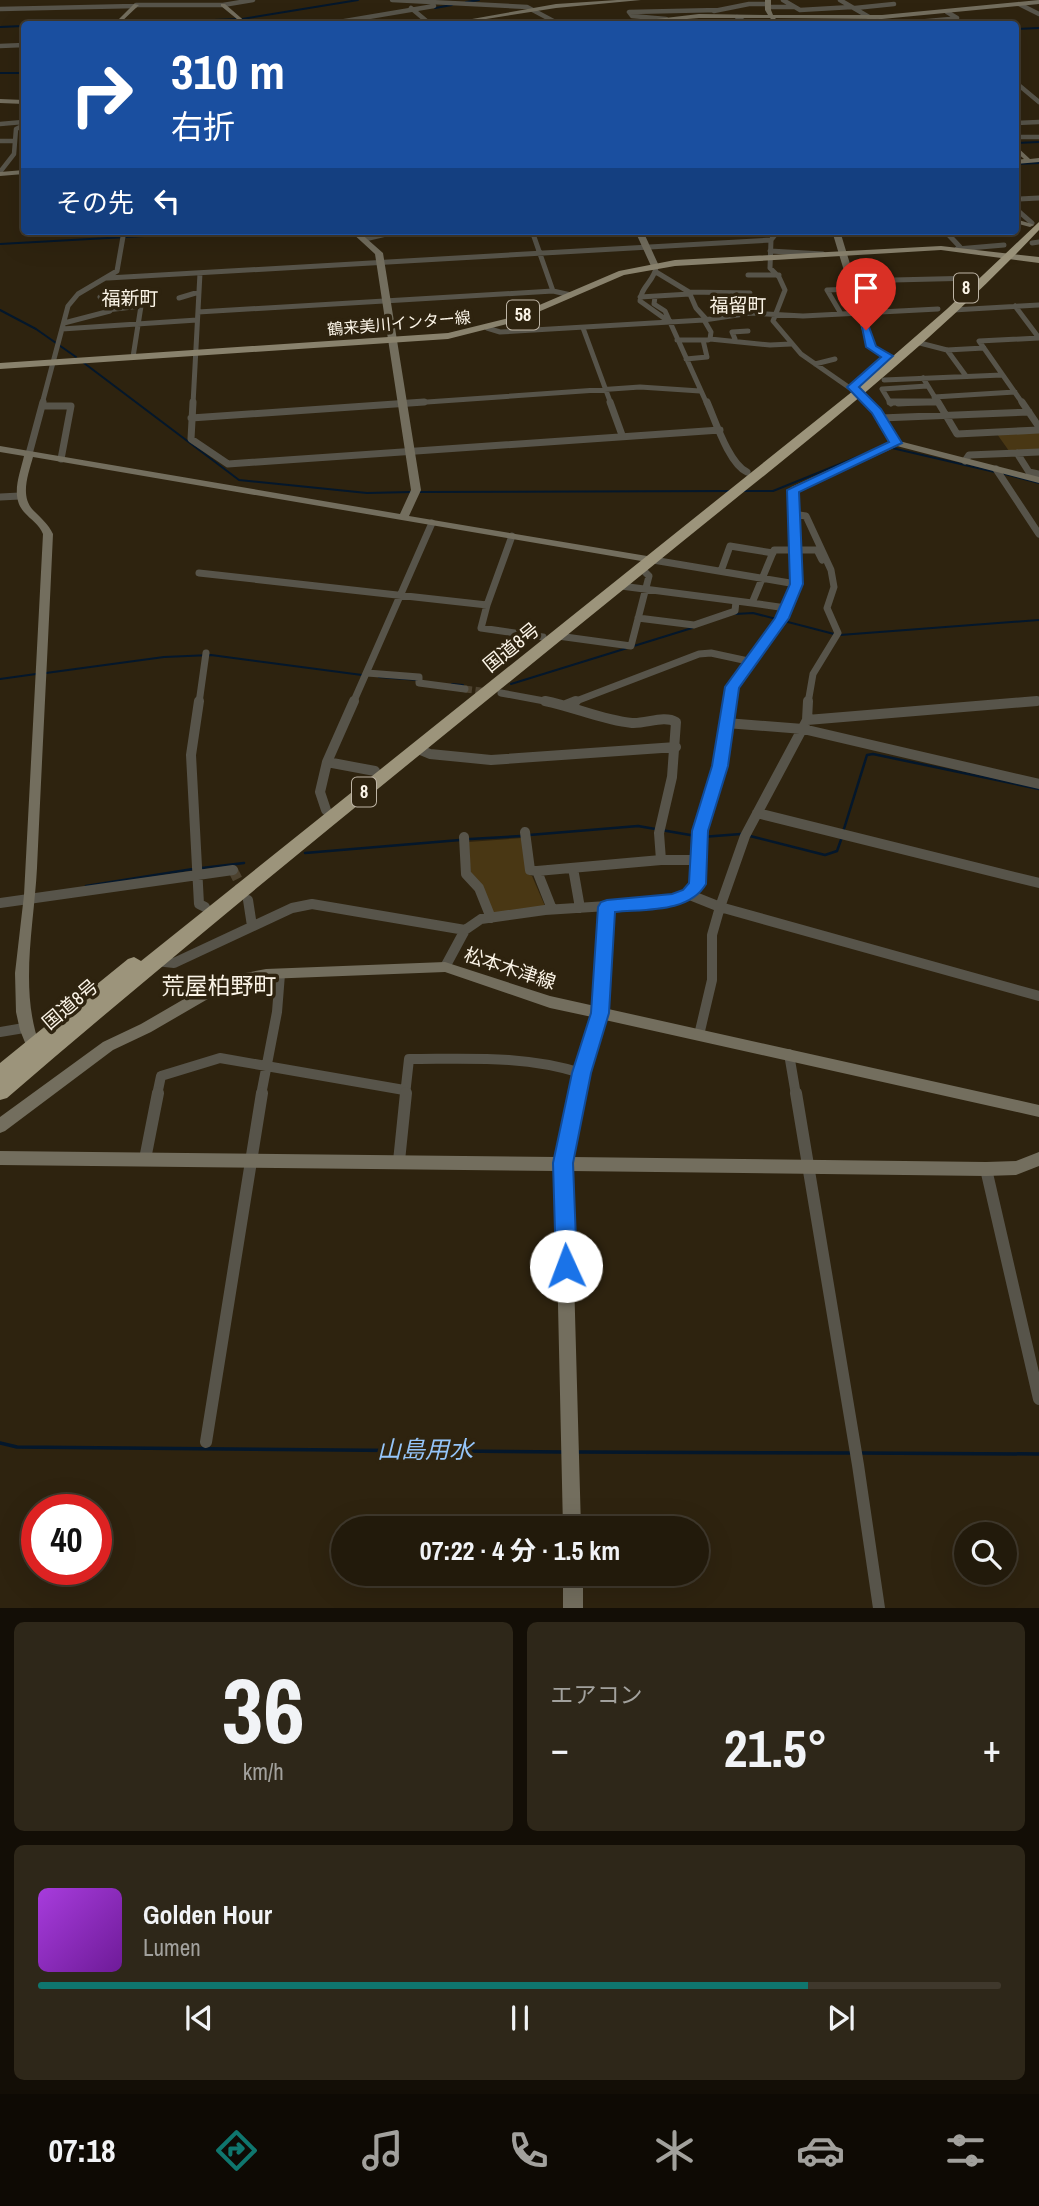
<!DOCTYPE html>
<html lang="ja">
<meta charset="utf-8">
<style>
:root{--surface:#221a0b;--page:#2e2719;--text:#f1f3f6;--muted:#a2a19d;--line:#3f382c;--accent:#0f766e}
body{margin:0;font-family:"Archivo Narrow","Noto Sans JP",sans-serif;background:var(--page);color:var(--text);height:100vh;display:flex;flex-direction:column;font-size:26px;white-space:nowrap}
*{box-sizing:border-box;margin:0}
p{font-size:23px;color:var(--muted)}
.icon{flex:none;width:38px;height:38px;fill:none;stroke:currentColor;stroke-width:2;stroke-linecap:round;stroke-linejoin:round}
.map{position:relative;height:1608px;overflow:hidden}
.drawer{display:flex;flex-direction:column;gap:14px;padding:14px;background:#130e06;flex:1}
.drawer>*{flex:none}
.banner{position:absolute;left:21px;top:21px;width:998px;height:214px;border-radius:7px;box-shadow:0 7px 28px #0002,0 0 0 2px var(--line);background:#1a4fa0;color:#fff;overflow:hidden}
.tools{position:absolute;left:954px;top:1522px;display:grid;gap:14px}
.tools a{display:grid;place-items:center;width:63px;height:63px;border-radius:50%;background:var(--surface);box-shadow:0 7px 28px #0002,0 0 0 2px var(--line);font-size:35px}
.speed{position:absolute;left:21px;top:1494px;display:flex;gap:14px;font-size:35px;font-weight:700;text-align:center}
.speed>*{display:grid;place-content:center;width:91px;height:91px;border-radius:50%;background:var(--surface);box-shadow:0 7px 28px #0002,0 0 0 2px var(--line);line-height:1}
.speed .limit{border:10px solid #d22;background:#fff;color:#111}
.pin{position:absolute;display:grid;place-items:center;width:60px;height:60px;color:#fff;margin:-72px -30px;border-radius:50% 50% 50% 0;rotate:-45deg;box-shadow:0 0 7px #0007}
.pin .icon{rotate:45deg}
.me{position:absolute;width:77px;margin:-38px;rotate:358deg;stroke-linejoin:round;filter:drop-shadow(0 0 5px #0008)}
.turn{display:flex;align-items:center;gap:24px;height:147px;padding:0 35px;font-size:32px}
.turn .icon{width:91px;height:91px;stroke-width:2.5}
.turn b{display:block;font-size:49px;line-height:60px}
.then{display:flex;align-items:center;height:66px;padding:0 35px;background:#0003;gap:14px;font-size:26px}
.big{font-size:52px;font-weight:700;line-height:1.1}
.drawer .tile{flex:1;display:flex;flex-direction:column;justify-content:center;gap:10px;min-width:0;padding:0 24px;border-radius:10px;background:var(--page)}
.drawer .dial{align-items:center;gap:0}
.dial b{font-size:91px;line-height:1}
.song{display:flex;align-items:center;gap:21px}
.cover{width:84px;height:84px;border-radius:10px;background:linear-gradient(135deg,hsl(280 70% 55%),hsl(280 70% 35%))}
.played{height:7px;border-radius:4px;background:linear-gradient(90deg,var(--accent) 80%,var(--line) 80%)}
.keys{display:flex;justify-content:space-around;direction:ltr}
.heat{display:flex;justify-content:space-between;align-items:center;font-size:38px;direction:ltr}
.drawer .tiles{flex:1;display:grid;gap:14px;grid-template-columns:1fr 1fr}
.tile:last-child{grid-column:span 2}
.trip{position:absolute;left:331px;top:1516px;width:378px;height:70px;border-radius:35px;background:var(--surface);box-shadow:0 7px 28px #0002,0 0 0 2px var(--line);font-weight:700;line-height:70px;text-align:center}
.tabs{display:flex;height:112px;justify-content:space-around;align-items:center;background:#0e0a04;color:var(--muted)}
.tabs .icon{width:49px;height:49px}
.tabs .selected{color:var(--accent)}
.tabs b{font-size:32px;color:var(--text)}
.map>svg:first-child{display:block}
</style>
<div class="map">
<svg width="1039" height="1608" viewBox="0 0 1039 1608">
<rect width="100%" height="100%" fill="#2e230f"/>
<!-- green -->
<path fill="#493714" d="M1039 433V450L1009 451 997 434Z
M522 838 528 874 532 876 545 906 492 914 471 876 468 842Z"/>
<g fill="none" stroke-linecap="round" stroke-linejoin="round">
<!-- stream-far2 -->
<path stroke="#04172b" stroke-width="2" d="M466 2 479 0
M435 8 452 5
M242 19 358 0
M94 24H114
M118 24 238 19
M0 27 23 26
M1015 29 1039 28
M0 73H24
M1015 143 1039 142
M1015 164 1039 163
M0 244 234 231
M0 310 36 329 76 357
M84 363 239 480 367 493 411 492
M892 448 995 472
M1001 473 1039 483
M744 491H773L882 447
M418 492 730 491
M735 614 753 613 834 634
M840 635 1039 620
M46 673 164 657 211 655 362 675
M379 677 418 680
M0 679 36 674
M452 684 463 685
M511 684 692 628"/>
<!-- stream-far1 -->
<path stroke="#04172b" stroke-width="2.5" d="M843 832 867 755 873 754 1039 789
M529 835 638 826 696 836
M750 836 825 855 837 851 842 837
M702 837 741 834
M470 839 521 836
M305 853 460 840
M202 868 244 863
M86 886 193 869"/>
<!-- stream -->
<path stroke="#04172b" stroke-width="3.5" d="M0 1443 17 1447 563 1452
M577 1452 850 1453
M860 1453 1039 1454"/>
<!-- street-tunnel-far1 -->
<path stroke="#4d422f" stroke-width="7" stroke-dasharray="7 3.5" stroke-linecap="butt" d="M465 689 489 692"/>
<!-- street-tunnel -->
<path stroke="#4d422f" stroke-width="10" stroke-dasharray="10 4.5" stroke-linecap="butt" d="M233 870 244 892"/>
<!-- street-far4 -->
<path stroke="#57544a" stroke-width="4.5" d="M392 0 527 7 559 24
M783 0 800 10 852 7
M840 0 881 24
M1019 4 1039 14
M136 5H223L253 0
M767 7H793
M411 8 430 24
M855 8 894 4
M0 9 135 6
M714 11 749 4H767
M947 12 957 18 950 19 955 24
M737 17 748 24
M666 19 632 16 629 12 719 10
M327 24 434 6
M843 24 876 21
M894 24 950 19
M0 46 24 45
M1015 82 1039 102
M1015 123 1039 122
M0 124 23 122
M1015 137H1039
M0 141H15
M0 172 14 154 16 129 24 125"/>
<!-- street-far3 -->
<path stroke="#57544a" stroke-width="5" d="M1019 199 1039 198
M1015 208 1032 223
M532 231 553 291
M778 231 771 240 770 268 779 277 785 290 773 321 801 354 857 393
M945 231 960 247
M365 239 399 231
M1032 243 1039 242
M957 249 1004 245
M770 251 823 254
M656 267C655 280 640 288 640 301L668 321
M656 272 689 292 750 293
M748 275H779
M108 278 771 240
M851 281 977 278
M137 292 142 294 141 306 107 310 100 297Z
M689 292 696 308 706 319
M742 293 748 313
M640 297 690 294
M655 297 654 304 665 311 707 404
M179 298 199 292
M1015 306 1039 338
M953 310 1039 305
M198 312 553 291 571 295
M840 312 827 290 853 289
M704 320 711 332 710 339 770 345 791 344
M64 323 110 311
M487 328 500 332 704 320 751 313 803 316 938 309
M583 328 611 404
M62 329 197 320
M735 339 732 332 748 331
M677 340H708
M916 342 947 350 984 348
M947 350 966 376
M133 357 141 306
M686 359 707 357 703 340
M815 364 835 359
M923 378 939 404
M884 380 1002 375
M934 397 1015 392
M42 404 68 306 78 294 117 271 124 231
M193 404 200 273
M398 404 640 387 700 391
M891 404 882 389 927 386
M898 404 937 402
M1023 404 979 341 1039 338"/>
<!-- street-far2 -->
<path stroke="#57544a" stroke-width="7" d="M193 402 191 439 228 464 720 430
M610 402 622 435
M707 402C715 420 729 464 747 472
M890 402H937
M938 402 957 434 1039 430
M1022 402 1039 427
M43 406H71L61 459
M191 418 424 402
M881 418 1029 412
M1017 453 1029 472 1039 474
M29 454 43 402
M965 461 969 455 1039 452
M996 469 1039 534
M0 497 20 496
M792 514 806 516 831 570 834 587 827 608 838 633 813 674 808 703
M653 560 796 584
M721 571 730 546 773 553
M199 573 487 605 512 536
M621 586 752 603
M487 605 481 628 543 637
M786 608 752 603 774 550H817L822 560
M638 618 694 625 735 611 736 601
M558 636 631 646 649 576 642 569
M367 673 419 677V683L465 689
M501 693 555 703
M199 703 206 653
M353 703 432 523
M571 703 699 654 711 653 748 661
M730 703C735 667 766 647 782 617 803 579 794 532 793 490L896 443
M1016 703 1039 701"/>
<!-- street-far1 -->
<path stroke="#57544a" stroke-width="10" d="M199 701 191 755 199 904 205 907
M545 701C575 707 602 720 632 723 646 724 664 715 676 722L672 777 659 833 661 860H698
M566 705 576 701
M807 720 1037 701
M726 723 803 729 1039 784
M418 749 430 754 491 760 676 747
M327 762 375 771
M326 810 320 792 327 762 354 701
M757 813 1039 883
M525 832 530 870 537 871
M464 837 466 874 479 888 491 918
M573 868 580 908
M690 895 720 907 1039 996
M248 900 252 926
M0 903 233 870
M552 909 537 871 661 860
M156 961 174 963 292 908 312 904 465 930
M445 967 465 930 481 919 545 910 654 903 690 895 698 884 700 831 720 766 730 701
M600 1013 607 907
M0 1032 24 1028
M699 1035 712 980V935L720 907 745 836 807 720 808 701
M789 1054 796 1095
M157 1095 161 1076 220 1058 404 1090
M261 1095 277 1012 280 974
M405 1095 409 1059C468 1059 524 1055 581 1073"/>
<!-- street -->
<path stroke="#57544a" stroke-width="12" d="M796 1093 858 1465 879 1608
M145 1159 158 1093
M399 1161 406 1093
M986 1169 1039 1399
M206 1442 262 1093"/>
<!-- secondary -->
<path fill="#736e5e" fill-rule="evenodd" d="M617 0H641L556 8 454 24H444L556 4Z
M765 0H771V10L773 15H882L1039 0V4L882 19 775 18 777 20 774 22 770 18H699L628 24H614L699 14 768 15 765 10Z
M134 4 139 5 119 24H114Z
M221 4H225L248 24H243L221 6Z
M0 99 24 100V104L0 103Z
M1015 145 1030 159 1039 158V162L1015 164V160L1024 159 1015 151Z
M24 170V174L0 176V172Z
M1015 198 1019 197 1022 199 1015 202Z
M1015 219 1032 224 1034 225 1030 227 1015 223Z
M350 231H358L383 253 421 490 409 516 653 557 658 560 653 563 33 457C28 475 19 498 35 512 42 519 48 524 53 534 48 645 42 757 37 868 34 926 19 990 40 1046L38 1050 33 1052 28 1050 20 1030 16 1012 15 973 24 895 43 534C39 524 31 520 24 512 10 496 20 474 24 456L0 452V446L400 514 411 490 375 254Z
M635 231H643L659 266 658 268 651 266Z
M832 231H840L875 346 898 358V362H892L867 347Z
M854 391H860L880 410 896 438 899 441 1039 477V483L893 445 888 440 873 413 854 395Z
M445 962 550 996 1039 1105V1117L605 1020 588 1073 572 1157 986 1162 1016 1161 1039 1152V1166L1016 1175 986 1176 571 1171 581 1528H563L555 1171 0 1165V1151L556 1157 574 1073 592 1017 550 1008 445 972 266 979 242 985 213 996 151 1032 113 1050 5 1131 0 1133V1117L103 1042 141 1024 203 988 240 974 266 969Z
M563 1573H583V1608H563Z"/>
<!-- primary -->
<path fill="#89826d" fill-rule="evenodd" d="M941 246 1039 257V263L941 250 675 266 624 275 515 322 448 339 0 369V363L448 333 509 318 619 271 675 260Z"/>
<!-- highway -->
<path fill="#9c947b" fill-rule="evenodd" d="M1039 222V230C920 357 779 462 645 572 431 746 216 918 7 1098L0 1100V1063L128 959 134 957 141 961 853 391 947 309Z"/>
</g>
<!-- route -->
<path fill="#1a73e8" stroke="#114b97" stroke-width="2" d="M862 327H869L876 346 893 356 859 387 881 409 902 443 799 492 803 584 789 618 739 688 728 766 708 831 706 884C689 913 645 909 615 912L609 1013 591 1073 573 1163 577 1266 574 1273 566 1276 559 1273 556 1266 553 1163 572 1073 591 1013 598 907 601 902 607 900 672 894 683 890 689 883 692 831 712 766 725 687 775 618 790 584 787 490 889 442 872 413 847 387 881 357 866 347Z"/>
<g text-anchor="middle" stroke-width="7" stroke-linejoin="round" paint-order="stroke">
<!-- far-street labels -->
<g font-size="16" fill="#fbf4e7" stroke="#2e230f">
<text transform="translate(399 323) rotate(-5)" y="6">鶴来美川インター線</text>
</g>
<!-- shield labels -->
<g fill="#2e230f" stroke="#beb5a6" stroke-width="2">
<rect x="954" y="273.5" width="24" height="29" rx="5"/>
<rect x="507" y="300.5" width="32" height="29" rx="5"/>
<rect x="352" y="777.5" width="24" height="29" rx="5"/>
</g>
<g font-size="18" font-weight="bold" fill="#fbf4e7">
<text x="966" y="294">8</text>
<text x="523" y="321">58</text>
<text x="364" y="798">8</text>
</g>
<!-- far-quarter labels -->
<g font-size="19" fill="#fbf4e7" stroke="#2e230f">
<text x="130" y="305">福新町</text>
<text x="738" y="312">福留町</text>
</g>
<!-- street labels -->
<g font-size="19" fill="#fbf4e7" stroke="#2e230f">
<text transform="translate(511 647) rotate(-39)" y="7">国道8号</text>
<text transform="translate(510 968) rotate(18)" y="7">松本木津線</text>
<text transform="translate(70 1004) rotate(-40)" y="7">国道8号</text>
</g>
<!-- quarter labels -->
<g font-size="23" fill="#fbf4e7" stroke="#2e230f">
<text x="219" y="994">荒屋柏野町</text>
</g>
<!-- near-water labels -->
<g font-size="24" font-style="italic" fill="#95c5f9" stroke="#2e230f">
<text x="425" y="1458">山島用水</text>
</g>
</g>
</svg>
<div class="tools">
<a><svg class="icon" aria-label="search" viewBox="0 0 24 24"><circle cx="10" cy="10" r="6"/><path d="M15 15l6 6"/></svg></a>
</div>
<div class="speed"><div class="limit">40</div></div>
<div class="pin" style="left:866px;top:330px;background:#d93025"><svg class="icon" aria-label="arrive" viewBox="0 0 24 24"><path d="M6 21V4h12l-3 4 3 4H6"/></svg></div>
<svg class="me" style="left:566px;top:1266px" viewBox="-20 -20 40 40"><circle r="19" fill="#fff"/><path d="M0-13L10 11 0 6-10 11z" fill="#1a73e8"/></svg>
<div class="trip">07:22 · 4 分 · 1.5 km</div>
<div class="banner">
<div class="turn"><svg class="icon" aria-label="right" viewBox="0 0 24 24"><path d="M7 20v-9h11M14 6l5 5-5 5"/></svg><div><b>310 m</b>右折</div></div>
<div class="then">その先<svg class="icon" aria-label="left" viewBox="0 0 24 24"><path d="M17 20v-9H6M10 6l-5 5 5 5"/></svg></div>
</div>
</div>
<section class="drawer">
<div class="tiles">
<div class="tile dial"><b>36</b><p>km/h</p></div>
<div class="tile"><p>エアコン</p>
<div class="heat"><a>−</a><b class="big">21.5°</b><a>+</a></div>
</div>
<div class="tile">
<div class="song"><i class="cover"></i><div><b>Golden Hour</b><p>Lumen</p></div></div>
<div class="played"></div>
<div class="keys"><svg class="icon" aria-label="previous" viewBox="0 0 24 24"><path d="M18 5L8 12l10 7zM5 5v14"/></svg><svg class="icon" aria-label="pause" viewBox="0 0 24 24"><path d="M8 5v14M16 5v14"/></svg><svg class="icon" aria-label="next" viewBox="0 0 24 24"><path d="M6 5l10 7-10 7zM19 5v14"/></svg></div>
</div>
</div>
</section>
<nav class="tabs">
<b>07:18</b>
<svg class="icon selected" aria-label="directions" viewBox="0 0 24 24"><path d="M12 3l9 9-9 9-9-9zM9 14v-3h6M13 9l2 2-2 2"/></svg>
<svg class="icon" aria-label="music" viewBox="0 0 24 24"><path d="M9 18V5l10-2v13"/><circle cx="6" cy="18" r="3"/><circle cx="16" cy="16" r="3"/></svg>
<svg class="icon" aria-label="phone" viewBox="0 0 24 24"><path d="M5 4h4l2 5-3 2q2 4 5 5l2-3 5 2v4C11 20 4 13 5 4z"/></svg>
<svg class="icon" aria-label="climate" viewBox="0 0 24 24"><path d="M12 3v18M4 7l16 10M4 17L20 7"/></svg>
<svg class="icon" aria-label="car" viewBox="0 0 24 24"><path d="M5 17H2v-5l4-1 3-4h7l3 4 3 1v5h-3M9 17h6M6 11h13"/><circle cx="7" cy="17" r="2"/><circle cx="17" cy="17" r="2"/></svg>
<svg class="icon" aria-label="filters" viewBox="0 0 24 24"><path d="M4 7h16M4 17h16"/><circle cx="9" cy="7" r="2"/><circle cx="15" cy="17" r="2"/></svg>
</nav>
